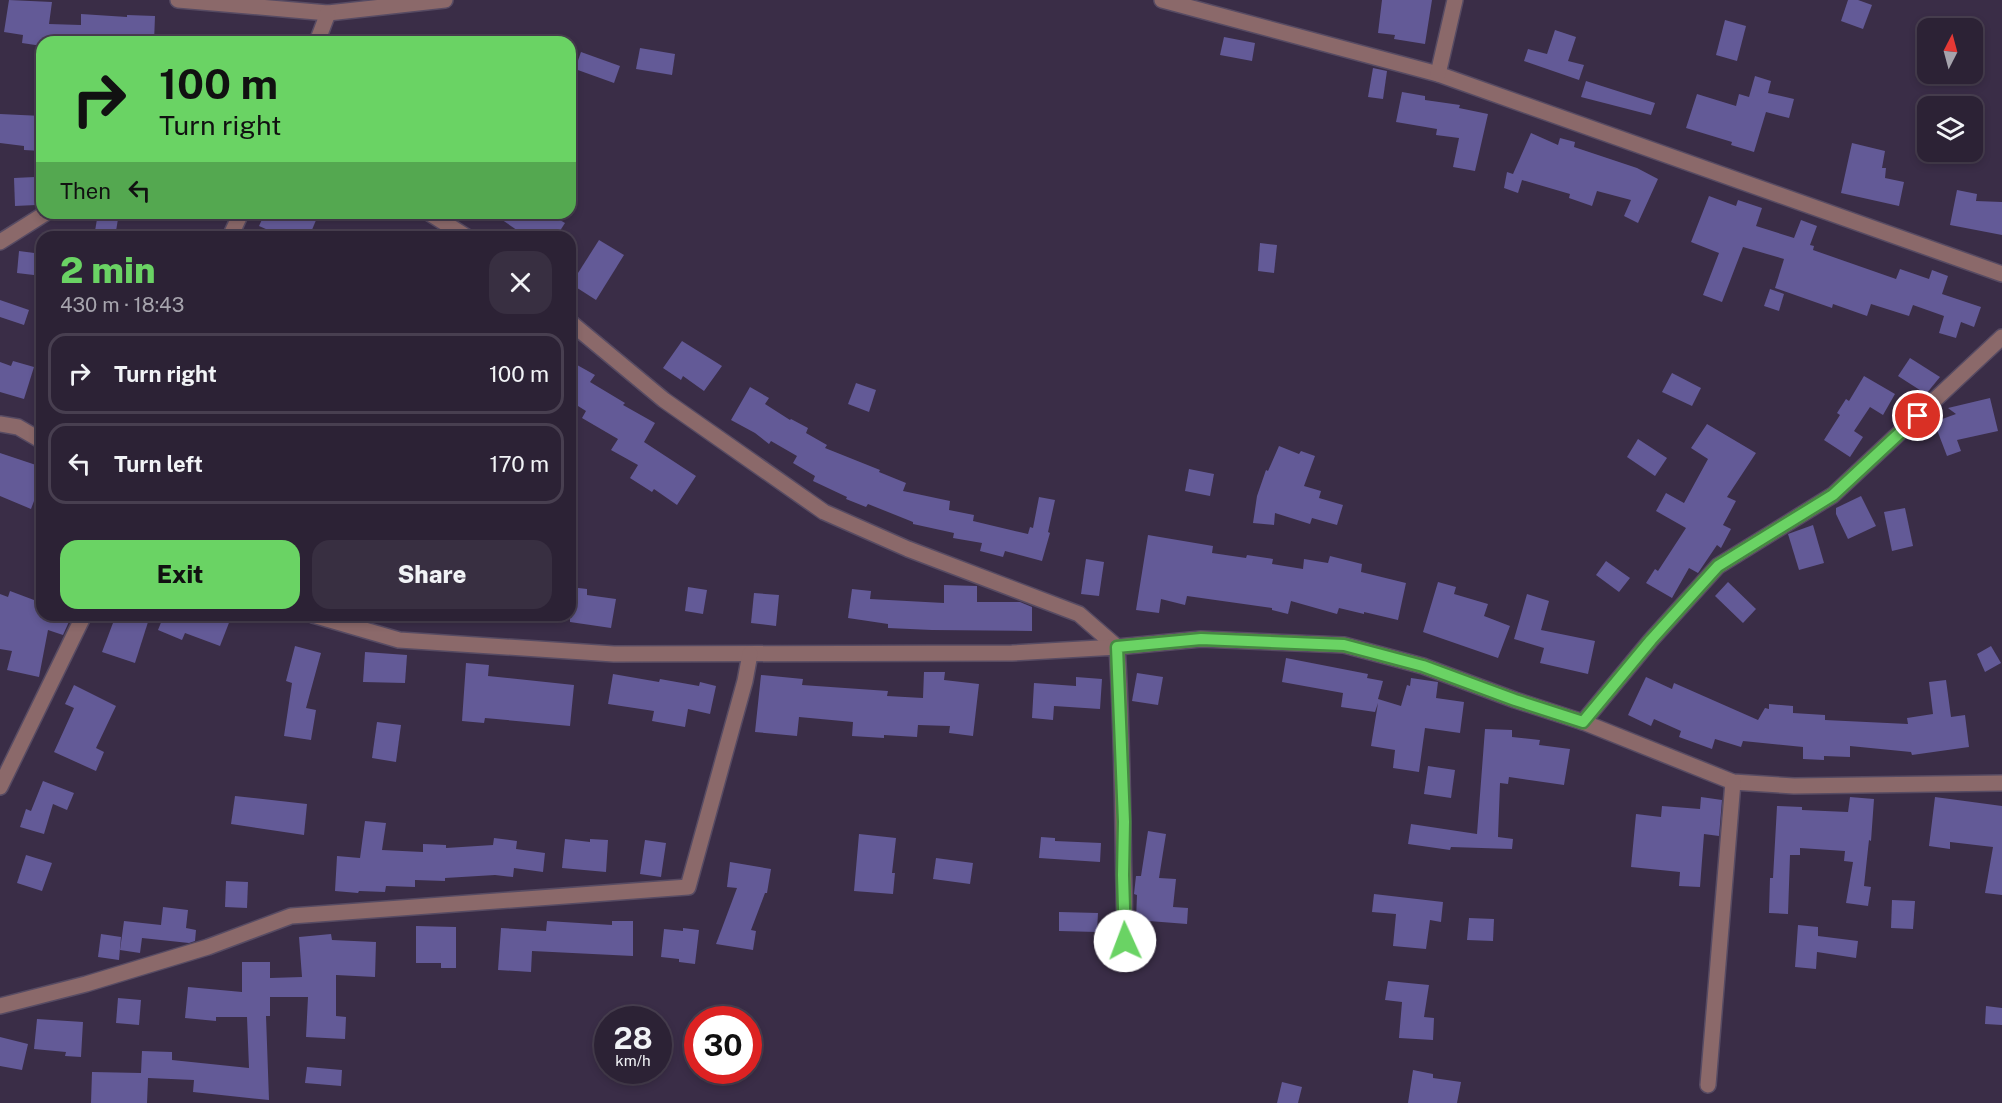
<!DOCTYPE html>
<html lang="en">
<head>
<meta charset="utf-8">
<style>
	body { margin:0; font-family:"Public Sans",sans-serif; background:#382f41; color:#f1f3f6; height:100vh; display:flex; flex-direction:column; font-size:22px; white-space:nowrap }
	* { box-sizing:border-box; margin:0 }
	p { font-size:20px; color:#a6a4ad }
	.icon { flex:none; width:33px; height:33px; fill:none; stroke:currentColor; stroke-width:2; stroke-linecap:round; stroke-linejoin:round }
	.map { position:relative; flex:1; overflow:hidden }
	.drawer { position:absolute; left:36px; top:231px; width:540px; height:390px; display:flex; flex-direction:column; background:#2c2235; border-radius:18px; box-shadow:0 3px 9px #0003,0 0 0 2px #483f50 }
	.drawer>* { flex:none }
	.guide { position:absolute; left:36px; top:36px; width:540px; height:183px; border-radius:18px; box-shadow:0 3px 9px #0003,0 0 0 2px #483f50; background:#6ad364; color:#111; overflow:hidden }
	.needle { width:39px; rotate:6deg }
	.controls { position:absolute; left:1917px; top:18px; display:grid; gap:12px }
	.controls a { display:grid; place-items:center; width:66px; height:66px; border-radius:12px; background:#2c2235; box-shadow:0 3px 9px #0003,0 0 0 2px #483f50; font-size:30px }
	.speed { position:absolute; left:594px; top:1006px; display:flex; gap:12px; font-size:30px; font-weight:700; text-align:center }
	.speed>* { display:grid; place-content:center; width:78px; height:78px; border-radius:50%; background:#2c2235; box-shadow:0 3px 9px #0003,0 0 0 2px #483f50; line-height:1 }
	.speed small { font-size:15px; font-weight:400 }
	.speed .limit { border:9px solid #d22; background:#fff; color:#111 }
	.pin { position:absolute; display:grid; place-items:center; width:51px; height:51px; color:#fff; margin:-26px; border:3px solid #fff; border-radius:50%; box-shadow:0 2px 6px #0007 }
	.me { position:absolute; width:66px; margin:-33px; rotate:358deg; stroke-linejoin:round; filter:drop-shadow(0 0 4px #0008) }
	.turn { display:flex; align-items:center; gap:21px; height:126px; padding:0 24px; font-size:27px }
	.turn .icon { width:78px; height:78px; stroke-width:2.5 }
	.turn b { display:block; font-size:42px; line-height:51px }
	.then { display:flex; align-items:center; height:57px; padding:0 24px; background:#0003; gap:12px; font-size:22px }
	.round { display:grid; place-items:center; flex:none; width:63px; height:63px; border-radius:18px; background:#382f41 }
	.headline { display:flex; align-items:center; justify-content:space-between; height:102px; padding:0 24px }
	h1 { font-size:36px; font-weight:800; line-height:45px; color:#6ad364 }
	.action { display:flex; gap:12px; margin-top:auto; padding:12px 24px }
	.action a { flex:1; height:69px; border-radius:18px; background:#6ad364; color:#111; font-size:24px; font-weight:800; line-height:69px; text-align:center }
	.action a+a { background:#382f41; color:#f1f3f6 }
	ul { padding:0; list-style:none }
	li { display:flex; align-items:center; gap:18px; height:81px; margin:0 12px 9px; padding:0 12px; border:3px solid #483f50; border-radius:18px }
	li div { flex:1 }
	li b { display:block; font-size:22px }
	li em { font-style:normal }
	.map>svg:first-child { display:block }
	.building { fill:#635a97 }
	.lines { fill:none; stroke-linecap:round; stroke-linejoin:round }
	.minor-casing { stroke:#574b63; stroke-width:18 }
	.minor { stroke:#8b696a; stroke-width:15 }
	.route-casing { stroke:#458941; stroke-width:15 }
	.route { stroke:#6ad364; stroke-width:10 }
</style>
</head>
<body>
<div class="map">
<svg width="2002" height="1103" viewBox="0 0 2002 1103">
	<rect width="100%" height="100%" fill="#3a2d47"/>
	<g class="building">
		<path d="M 9,0 L 52,2 L 49,24 L 81,25 L 81,14 L 127,17 L 127,15 L 155,16 L 154,42 L 42,42 L 42,46 L 22,43 L 23,35 L 4,32 Z"/>
		<path d="M 1382,0 L 1432,0 L 1425,44 L 1394,39 L 1395,35 L 1378,33 Z"/>
		<path d="M 1848,0 L 1858,0 L 1872,5 L 1863,29 L 1841,21 Z"/>
		<path d="M 1725,20 L 1746,26 L 1737,61 L 1716,55 Z"/>
		<path d="M 1555,30 L 1576,37 L 1568,61 L 1584,65 L 1579,80 L 1524,61 L 1528,49 L 1547,54 Z"/>
		<path d="M 1224,37 L 1255,43 L 1252,61 L 1220,55 Z"/>
		<path d="M 640,48 L 675,54 L 672,75 L 636,69 Z"/>
		<path d="M 581,52 L 620,66 L 614,83 L 575,69 Z"/>
		<path d="M 1373,68 L 1387,71 L 1383,99 L 1368,97 Z"/>
		<path d="M 1755,76 L 1771,81 L 1768,93 L 1794,99 L 1789,118 L 1766,112 L 1754,152 L 1731,145 L 1732,142 L 1686,128 L 1697,94 L 1736,106 L 1739,94 L 1749,97 Z"/>
		<path d="M 1586,81 L 1655,103 L 1651,115 L 1581,97 Z"/>
		<path d="M 1402,92 L 1425,96 L 1425,100 L 1460,105 L 1459,108 L 1488,114 L 1475,171 L 1453,167 L 1459,138 L 1436,135 L 1437,129 L 1396,122 Z"/>
		<path d="M 0,114 L 42,116 L 42,151 L 24,150 L 24,146 L 0,143 Z"/>
		<path d="M 1531,133 L 1558,145 L 1560,138 L 1575,142 L 1574,147 L 1637,168 L 1658,179 L 1638,223 L 1624,216 L 1631,200 L 1597,191 L 1592,206 L 1569,198 L 1570,194 L 1522,180 L 1518,193 L 1504,188 L 1507,172 L 1513,174 Z"/>
		<path d="M 1852,143 L 1885,151 L 1882,168 L 1886,168 L 1885,178 L 1904,182 L 1899,206 L 1841,193 Z"/>
		<path d="M 35,177 L 36,205 L 15,206 L 14,178 Z"/>
		<path d="M 1957,190 L 1977,194 L 1976,201 L 2002,202 L 2002,235 L 1950,225 Z"/>
		<path d="M 1709,196 L 1736,206 L 1738,200 L 1762,208 L 1756,226 L 1794,238 L 1801,220 L 1817,226 L 1810,245 L 1814,246 L 1813,250 L 1896,279 L 1900,269 L 1929,279 L 1932,270 L 1948,276 L 1942,294 L 1981,307 L 1974,327 L 1961,322 L 1956,338 L 1939,333 L 1944,316 L 1913,305 L 1909,316 L 1871,304 L 1867,316 L 1833,304 L 1832,308 L 1775,288 L 1784,259 L 1743,247 L 1722,302 L 1703,295 L 1719,253 L 1691,242 Z"/>
		<path d="M 98,213 L 119,213 L 115,237 L 94,237 Z"/>
		<path d="M 265,213 L 319,213 L 309,237 L 284,237 L 259,226 Z"/>
		<path d="M 492,213 L 548,213 L 565,223 L 556,237 L 527,237 Z"/>
		<path d="M 599,240 L 624,255 L 596,300 L 571,284 Z"/>
		<path d="M 1260,243 L 1277,245 L 1274,273 L 1258,271 Z"/>
		<path d="M 19,251 L 42,254 L 42,276 L 17,273 Z"/>
		<path d="M 1770,289 L 1784,294 L 1779,311 L 1764,306 Z"/>
		<path d="M 0,300 L 29,310 L 24,325 L 0,317 Z"/>
		<path d="M 682,341 L 722,366 L 704,391 L 683,376 L 681,380 L 663,368 Z"/>
		<path d="M 1910,358 L 1940,377 L 1926,394 L 1898,376 Z"/>
		<path d="M 13,361 L 34,367 L 24,399 L 0,392 L 0,362 L 11,366 Z"/>
		<path d="M 570,361 L 595,375 L 590,382 L 625,403 L 623,405 L 655,423 L 644,442 L 696,476 L 677,505 L 654,489 L 652,492 L 630,478 L 638,465 L 611,450 L 618,439 L 582,418 L 586,411 L 570,401 Z"/>
		<path d="M 1672,373 L 1701,388 L 1692,406 L 1662,392 Z"/>
		<path d="M 1864,376 L 1895,394 L 1883,415 L 1870,407 L 1854,431 L 1863,437 L 1850,457 L 1824,440 L 1840,415 L 1837,413 L 1846,399 L 1849,401 Z"/>
		<path d="M 856,383 L 876,390 L 869,412 L 848,404 Z"/>
		<path d="M 750,387 L 769,398 L 765,404 L 790,420 L 791,419 L 808,428 L 806,433 L 827,445 L 825,448 L 880,470 L 879,472 L 906,483 L 903,491 L 950,501 L 949,510 L 974,515 L 973,521 L 1028,534 L 1030,527 L 1033,528 L 1039,497 L 1055,500 L 1048,532 L 1050,533 L 1042,561 L 1005,551 L 1003,557 L 980,551 L 982,543 L 953,538 L 954,533 L 913,524 L 913,522 L 868,504 L 866,507 L 846,499 L 847,497 L 813,481 L 815,476 L 793,463 L 797,456 L 771,441 L 769,444 L 755,433 L 731,420 Z"/>
		<path d="M 1990,398 L 1998,431 L 1957,440 L 1961,451 L 1947,456 L 1934,422 L 1956,414 L 1948,408 Z"/>
		<path d="M 1707,424 L 1756,453 L 1727,497 L 1736,501 L 1723,525 L 1731,529 L 1721,548 L 1717,545 L 1698,573 L 1689,568 L 1672,598 L 1646,583 L 1655,569 L 1658,571 L 1686,528 L 1656,511 L 1666,493 L 1684,503 L 1708,459 L 1691,448 Z"/>
		<path d="M 1638,439 L 1667,458 L 1655,476 L 1627,457 Z"/>
		<path d="M 1279,446 L 1299,454 L 1301,451 L 1315,456 L 1304,486 L 1321,491 L 1319,498 L 1343,505 L 1337,525 L 1312,518 L 1310,524 L 1275,513 L 1274,525 L 1253,523 L 1257,496 L 1266,470 L 1268,471 Z"/>
		<path d="M 0,453 L 42,467 L 42,504 L 34,501 L 31,509 L 0,496 Z"/>
		<path d="M 1189,469 L 1214,474 L 1210,496 L 1185,491 Z"/>
		<path d="M 1861,496 L 1876,526 L 1848,539 L 1836,514 L 1836,508 Z"/>
		<path d="M 1905,508 L 1913,546 L 1892,551 L 1884,512 Z"/>
		<path d="M 1813,525 L 1824,563 L 1799,570 L 1788,534 Z"/>
		<path d="M 1148,535 L 1213,546 L 1212,553 L 1246,558 L 1247,555 L 1273,559 L 1272,564 L 1303,569 L 1304,559 L 1328,563 L 1330,556 L 1362,564 L 1361,572 L 1406,583 L 1398,620 L 1364,612 L 1364,614 L 1339,608 L 1337,614 L 1291,601 L 1288,614 L 1272,610 L 1272,608 L 1187,596 L 1185,605 L 1161,599 L 1159,613 L 1136,610 Z"/>
		<path d="M 1086,559 L 1104,562 L 1099,596 L 1081,594 Z"/>
		<path d="M 1606,561 L 1630,578 L 1619,592 L 1596,575 Z"/>
		<path d="M 1438,582 L 1456,587 L 1454,594 L 1488,604 L 1484,616 L 1510,626 L 1498,658 L 1423,632 Z"/>
		<path d="M 1728,582 L 1756,609 L 1743,623 L 1715,596 Z"/>
		<path d="M 944,585 L 977,586 L 977,602 L 1020,602 L 1032,607 L 1032,631 L 932,630 L 888,628 L 888,624 L 848,618 L 852,589 L 871,591 L 870,599 L 944,603 Z"/>
		<path d="M 570,587 L 587,589 L 587,595 L 616,599 L 611,628 L 570,622 Z"/>
		<path d="M 688,587 L 707,590 L 703,614 L 685,611 Z"/>
		<path d="M 10,591 L 42,603 L 42,615 L 72,615 L 63,635 L 48,630 L 39,677 L 7,670 L 12,651 L 0,649 L 0,594 L 8,597 Z"/>
		<path d="M 754,593 L 779,595 L 776,626 L 751,623 Z"/>
		<path d="M 1527,594 L 1549,601 L 1541,630 L 1595,641 L 1588,674 L 1540,663 L 1544,648 L 1514,639 Z"/>
		<path d="M 116,615 L 127,615 L 148,622 L 135,663 L 102,652 Z"/>
		<path d="M 164,615 L 232,615 L 220,646 L 185,633 L 182,640 L 158,630 Z"/>
		<path d="M 295,646 L 321,653 L 306,708 L 316,710 L 311,740 L 284,736 L 292,683 L 286,681 Z"/>
		<path d="M 1991,646 L 2001,663 L 1985,672 L 1977,654 Z"/>
		<path d="M 365,652 L 407,655 L 405,683 L 363,682 Z"/>
		<path d="M 1286,658 L 1368,674 L 1367,678 L 1383,681 L 1378,699 L 1401,706 L 1407,685 L 1410,686 L 1411,678 L 1438,682 L 1436,698 L 1464,702 L 1460,733 L 1425,728 L 1419,772 L 1393,768 L 1395,750 L 1371,746 L 1378,703 L 1375,712 L 1341,707 L 1343,693 L 1282,682 Z"/>
		<path d="M 466,663 L 489,665 L 488,676 L 574,685 L 570,726 L 485,718 L 484,723 L 462,721 Z"/>
		<path d="M 924,672 L 945,672 L 944,680 L 979,684 L 973,736 L 949,733 L 950,726 L 918,725 L 917,737 L 884,735 L 884,738 L 852,736 L 853,722 L 799,717 L 797,736 L 755,732 L 761,675 L 803,679 L 802,685 L 888,691 L 887,696 L 923,698 Z"/>
		<path d="M 1137,673 L 1163,677 L 1158,705 L 1132,701 Z"/>
		<path d="M 613,674 L 659,682 L 660,679 L 699,686 L 700,682 L 716,686 L 710,714 L 688,709 L 685,727 L 652,721 L 654,711 L 608,704 Z"/>
		<path d="M 1076,677 L 1102,679 L 1100,709 L 1054,706 L 1053,720 L 1032,718 L 1034,683 L 1076,686 Z"/>
		<path d="M 1646,677 L 1672,689 L 1674,683 L 1758,720 L 1765,708 L 1769,709 L 1769,704 L 1793,706 L 1793,713 L 1825,715 L 1825,720 L 1908,724 L 1907,718 L 1933,714 L 1929,682 L 1946,680 L 1951,717 L 1965,715 L 1969,747 L 1912,755 L 1911,752 L 1850,746 L 1850,757 L 1824,756 L 1824,760 L 1803,759 L 1803,747 L 1743,741 L 1741,747 L 1715,739 L 1712,749 L 1679,737 L 1681,731 L 1654,719 L 1651,726 L 1628,715 Z"/>
		<path d="M 74,685 L 116,706 L 96,748 L 104,752 L 96,771 L 54,752 L 74,708 L 65,704 Z"/>
		<path d="M 377,722 L 401,725 L 396,762 L 372,758 Z"/>
		<path d="M 1485,729 L 1512,730 L 1512,737 L 1540,740 L 1539,745 L 1570,749 L 1564,785 L 1509,777 L 1508,784 L 1500,783 L 1498,837 L 1513,839 L 1512,849 L 1451,847 L 1450,850 L 1408,844 L 1411,824 L 1477,834 Z"/>
		<path d="M 1428,766 L 1455,770 L 1451,798 L 1424,794 Z"/>
		<path d="M 43,781 L 74,793 L 67,810 L 53,804 L 44,834 L 20,827 L 26,809 L 31,811 Z"/>
		<path d="M 235,796 L 307,804 L 304,835 L 231,824 Z"/>
		<path d="M 1701,797 L 1722,800 L 1719,836 L 1704,834 L 1700,887 L 1679,886 L 1680,872 L 1631,867 L 1636,814 L 1661,817 L 1662,806 L 1700,809 Z"/>
		<path d="M 1850,797 L 1874,799 L 1871,841 L 1869,840 L 1864,886 L 1871,887 L 1868,906 L 1846,903 L 1853,862 L 1844,861 L 1845,851 L 1800,848 L 1800,855 L 1790,855 L 1788,914 L 1769,913 L 1770,878 L 1773,878 L 1777,806 L 1802,807 L 1802,810 L 1848,812 Z"/>
		<path d="M 1935,797 L 2002,806 L 2002,895 L 1985,893 L 1993,847 L 1950,842 L 1950,849 L 1929,846 Z"/>
		<path d="M 365,821 L 386,823 L 382,850 L 423,852 L 423,844 L 446,845 L 446,848 L 493,845 L 494,838 L 517,841 L 516,849 L 545,853 L 543,872 L 514,868 L 513,877 L 495,875 L 445,878 L 445,881 L 415,880 L 415,887 L 386,886 L 385,892 L 359,891 L 358,893 L 335,891 L 337,856 L 360,858 Z"/>
		<path d="M 1148,831 L 1166,834 L 1159,878 L 1176,879 L 1173,907 L 1188,908 L 1187,924 L 1136,920 L 1137,895 L 1134,894 L 1136,876 L 1141,876 Z"/>
		<path d="M 859,834 L 896,838 L 892,873 L 895,873 L 893,894 L 854,891 Z"/>
		<path d="M 1041,837 L 1055,838 L 1055,841 L 1101,843 L 1100,862 L 1039,858 Z"/>
		<path d="M 565,839 L 590,842 L 590,839 L 608,840 L 606,872 L 562,868 Z"/>
		<path d="M 645,840 L 666,843 L 661,877 L 640,874 Z"/>
		<path d="M 26,855 L 52,863 L 42,891 L 17,883 Z"/>
		<path d="M 936,858 L 973,863 L 970,884 L 933,879 Z"/>
		<path d="M 730,862 L 771,869 L 767,893 L 765,893 L 751,930 L 756,931 L 753,950 L 716,944 L 737,888 L 727,887 Z"/>
		<path d="M 226,881 L 248,882 L 247,908 L 225,907 Z"/>
		<path d="M 1374,894 L 1443,902 L 1441,922 L 1430,920 L 1426,949 L 1393,946 L 1396,914 L 1372,912 Z"/>
		<path d="M 1892,900 L 1915,901 L 1913,929 L 1891,928 Z"/>
		<path d="M 163,907 L 188,910 L 186,928 L 196,930 L 195,941 L 189,943 L 142,938 L 140,953 L 120,950 L 124,921 L 161,925 Z"/>
		<path d="M 1059,912 L 1098,913 L 1097,932 L 1059,931 Z"/>
		<path d="M 1469,918 L 1494,919 L 1493,941 L 1467,940 Z"/>
		<path d="M 547,921 L 612,925 L 612,921 L 633,921 L 633,956 L 532,951 L 531,972 L 498,970 L 501,928 L 546,931 Z"/>
		<path d="M 1798,925 L 1818,927 L 1818,936 L 1858,941 L 1856,958 L 1817,952 L 1816,969 L 1795,967 Z"/>
		<path d="M 416,926 L 456,927 L 456,968 L 441,968 L 441,963 L 416,963 Z"/>
		<path d="M 683,928 L 699,930 L 695,964 L 679,962 L 679,959 L 661,957 L 664,929 L 683,931 Z"/>
		<path d="M 101,934 L 121,937 L 119,960 L 98,957 Z"/>
		<path d="M 331,934 L 332,940 L 376,942 L 375,977 L 336,975 L 336,1016 L 346,1017 L 345,1039 L 306,1037 L 308,997 L 270,997 L 270,1016 L 266,1016 L 269,1100 L 193,1092 L 194,1080 L 148,1078 L 147,1103 L 91,1103 L 92,1072 L 141,1073 L 142,1051 L 172,1052 L 172,1060 L 249,1068 L 247,1017 L 216,1017 L 216,1021 L 185,1018 L 188,987 L 242,992 L 242,962 L 270,962 L 270,978 L 302,977 L 299,937 Z"/>
		<path d="M 1388,981 L 1429,985 L 1424,1017 L 1434,1018 L 1433,1040 L 1399,1038 L 1402,1002 L 1385,1000 Z"/>
		<path d="M 118,998 L 141,1000 L 139,1025 L 116,1023 Z"/>
		<path d="M 1986,1006 L 2002,1008 L 2002,1025 L 1985,1024 Z"/>
		<path d="M 37,1019 L 83,1022 L 81,1057 L 65,1056 L 66,1052 L 34,1049 Z"/>
		<path d="M 0,1037 L 28,1044 L 22,1070 L 0,1066 Z"/>
		<path d="M 307,1067 L 342,1070 L 341,1086 L 305,1083 Z"/>
		<path d="M 1413,1070 L 1433,1074 L 1433,1078 L 1461,1082 L 1457,1103 L 1408,1103 Z"/>
		<path d="M 1282,1082 L 1302,1087 L 1298,1103 L 1277,1103 Z"/>
	</g>
	<g class="lines">
		<g class="minor-casing">
			<g id="minor">
				<path d="M 178,0 L 328,13 L 445,0"/>
				<path d="M 1162,0 L 1438,74 L 2002,274"/>
				<path d="M 317,42 L 328,13"/>
				<path d="M 1438,74 L 1455,0"/>
				<path d="M 429,213 L 467,237"/>
				<path d="M 230,237 L 241,213"/>
				<path d="M 0,242 L 46,213"/>
				<path d="M 570,322 L 664,400 L 824,512 L 908,549 L 1079,614 L 1117,647 L 1201,639 L 1344,645 L 1423,666 L 1515,700 L 1583,722 L 1733,782 L 1794,786 L 2002,783"/>
				<path d="M 0,424 L 18,427 L 42,441"/>
				<path d="M 313,615 L 399,640 L 614,654 L 1012,653 L 1117,647 C 1124,752 1122,858 1126,963"/>
				<path d="M 1583,722 L 1651,640 L 1718,566 L 1833,495 L 2002,337"/>
				<path d="M 0,787 L 84,615"/>
				<path d="M 0,1006 L 86,984 L 208,947 L 291,916 L 688,887 L 745,681 L 750,654"/>
				<path d="M 1708,1085 L 1733,782"/>
			</g>
		</g>
		<use href="#minor" class="minor"/>
	</g>
	<g class="lines">
		<g class="route-casing">
			<path id="route" d="M 1125,941 L 1123,875 L 1124,822 L 1117,647 L 1201,639 L 1344,645 L 1423,666 L 1515,700 L 1583,722 L 1651,640 L 1718,566 L 1833,495 L 1918,416"/>
		</g>
		<use href="#route" class="route"/>
	</g>
</svg>
<div class="controls">
<a><svg class="needle" viewBox="-14 -14 28 28"><path d="M0-13l5 13h-10z" fill="#e53935"/><path d="M0 13l5-13h-10z" fill="#a6a4ad"/></svg></a>
<a><svg class="icon" aria-label="layers" viewBox="0 0 24 24"><path d="M12 4l9 5-9 5-9-5zM3 14l9 5 9-5"/></svg></a>
</div>
<div class="speed"><div>28<small>km/h</small></div><div class="limit">30</div></div>
<div class="pin" style="left:1918px;top:416px;background:#d93025"><svg class="icon" aria-label="arrive" viewBox="0 0 24 24"><path d="M6 21V4h12l-3 4 3 4H6"/></svg></div>
<svg class="me" style="left:1125px;top:941px" viewBox="-20 -20 40 40"><circle r="19" fill="#fff"/><path d="M0-13L10 11 0 6-10 11z" fill="#6ad364"/></svg>
<div class="guide">
<div class="turn"><svg class="icon" aria-label="right" viewBox="0 0 24 24"><path d="M7 20v-9h11M14 6l5 5-5 5"/></svg><div><b>100 m</b>Turn right</div></div>
<div class="then">Then<svg class="icon" aria-label="left" viewBox="0 0 24 24"><path d="M17 20v-9H6M10 6l-5 5 5 5"/></svg></div>
</div>
<section class="drawer">
<div class="headline"><div><h1>2 min</h1><p>430 m · 18:43</p></div><a class="round"><svg class="icon" aria-label="close" viewBox="0 0 24 24"><path d="M6 6l12 12M18 6L6 18"/></svg></a></div>
<ul>
<li><svg class="icon" aria-label="right" viewBox="0 0 24 24"><path d="M7 20v-9h11M14 6l5 5-5 5"/></svg><div><b>Turn right</b></div><em>100 m</em></li>
<li><svg class="icon" aria-label="left" viewBox="0 0 24 24"><path d="M17 20v-9H6M10 6l-5 5 5 5"/></svg><div><b>Turn left</b></div><em>170 m</em></li>
</ul>
<div class="action"><a>Exit</a><a>Share</a></div>
</section>
</div>
</body>
</html>
